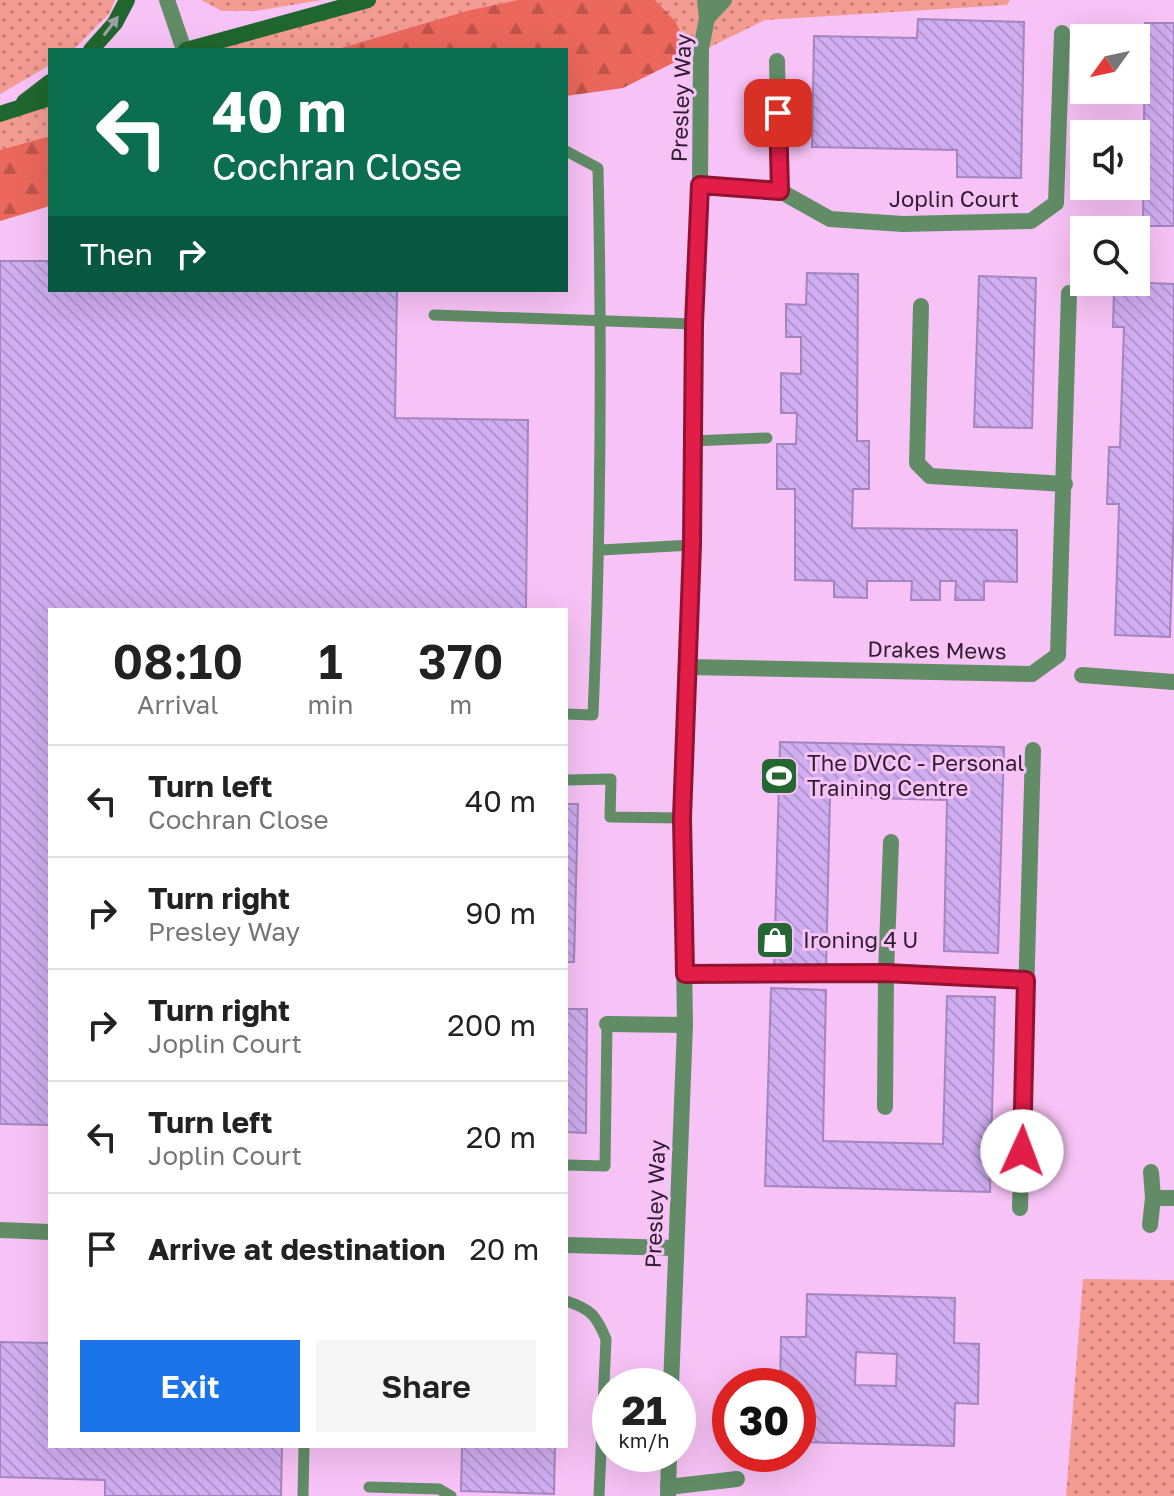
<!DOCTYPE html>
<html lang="en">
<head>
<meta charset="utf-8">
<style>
	body { margin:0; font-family:"Golos Text",sans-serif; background:#f6f6f6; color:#222; height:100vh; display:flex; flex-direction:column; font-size:30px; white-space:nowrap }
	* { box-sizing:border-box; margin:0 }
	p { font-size:26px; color:#767676 }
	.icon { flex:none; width:44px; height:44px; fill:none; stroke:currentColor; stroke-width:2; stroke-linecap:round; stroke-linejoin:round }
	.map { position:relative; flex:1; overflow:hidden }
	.side { position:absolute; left:48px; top:608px; width:520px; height:840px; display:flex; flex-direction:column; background:#fff; border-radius:0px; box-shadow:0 8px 32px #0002 }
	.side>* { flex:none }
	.top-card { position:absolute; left:48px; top:48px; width:520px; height:244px; border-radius:0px; box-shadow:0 8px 32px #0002; background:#0b6e4f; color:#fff; overflow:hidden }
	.needle { width:52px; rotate:237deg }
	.tools { position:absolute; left:1070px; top:24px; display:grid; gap:16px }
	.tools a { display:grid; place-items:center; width:80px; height:80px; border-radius:0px; background:#fff; box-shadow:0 8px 32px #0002; font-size:40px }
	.speed { position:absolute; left:592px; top:1368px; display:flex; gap:16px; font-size:40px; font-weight:700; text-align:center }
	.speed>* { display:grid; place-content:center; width:104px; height:104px; border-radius:50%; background:#fff; box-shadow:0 8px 32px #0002; line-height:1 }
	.speed small { font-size:20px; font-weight:400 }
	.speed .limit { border:12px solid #d22; background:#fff; color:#111 }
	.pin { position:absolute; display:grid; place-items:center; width:68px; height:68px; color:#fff; margin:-34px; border-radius:16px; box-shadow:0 4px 12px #0006 }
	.me { position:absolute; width:88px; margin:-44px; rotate:2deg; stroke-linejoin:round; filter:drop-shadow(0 0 6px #0008) }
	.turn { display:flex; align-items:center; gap:28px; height:168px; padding:0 32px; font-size:36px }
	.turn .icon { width:104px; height:104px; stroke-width:2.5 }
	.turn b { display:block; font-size:56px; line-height:68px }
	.then { display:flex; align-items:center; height:76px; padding:0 32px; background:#0003; gap:16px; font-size:30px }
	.eta { display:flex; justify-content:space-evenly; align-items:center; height:136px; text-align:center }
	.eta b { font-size:48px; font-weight:600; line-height:56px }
	.primary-button { display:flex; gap:16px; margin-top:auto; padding:16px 32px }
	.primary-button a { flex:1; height:92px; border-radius:0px; background:#1a73e8; color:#fff; font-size:32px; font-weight:600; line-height:92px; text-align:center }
	.primary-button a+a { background:#f6f6f6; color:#222 }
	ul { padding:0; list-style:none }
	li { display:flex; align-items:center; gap:24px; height:112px; padding:0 32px; border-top:2px solid #e0e0e0 }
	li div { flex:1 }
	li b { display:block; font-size:30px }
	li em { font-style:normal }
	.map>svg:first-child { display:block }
	.grass { fill:url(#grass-dots) }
	.forest { fill:url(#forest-firs) }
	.building { fill:url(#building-back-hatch); stroke:#a385bf; stroke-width:2; fill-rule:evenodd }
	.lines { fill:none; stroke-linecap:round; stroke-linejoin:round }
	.lane { stroke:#618c66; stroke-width:11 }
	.street { stroke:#618c66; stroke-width:16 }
	.secondary { stroke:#1f672e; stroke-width:16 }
	.oneway { fill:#a19ea5 }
	.route-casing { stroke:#92132f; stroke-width:20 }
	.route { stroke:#e11d48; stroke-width:14 }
	.labels { text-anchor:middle; stroke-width:6; stroke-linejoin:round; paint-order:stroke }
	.street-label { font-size:22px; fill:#301c2f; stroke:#f7c2f5 }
	.poi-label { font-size:22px; fill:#301c2f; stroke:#f7c2f5; text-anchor:start }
</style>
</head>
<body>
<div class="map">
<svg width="1174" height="1496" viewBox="0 0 1174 1496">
	<defs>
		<pattern id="grass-dots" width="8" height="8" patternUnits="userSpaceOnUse" patternTransform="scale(2)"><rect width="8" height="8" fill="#f49c91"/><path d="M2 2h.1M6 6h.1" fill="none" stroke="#c67e77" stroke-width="1.8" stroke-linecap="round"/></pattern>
		<pattern id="forest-firs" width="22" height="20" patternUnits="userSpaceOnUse" patternTransform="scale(2)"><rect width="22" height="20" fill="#eb675b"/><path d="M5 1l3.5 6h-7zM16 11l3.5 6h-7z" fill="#bf544c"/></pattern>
		<pattern id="building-back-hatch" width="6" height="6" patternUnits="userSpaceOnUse" patternTransform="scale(2)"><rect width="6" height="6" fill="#cfadf0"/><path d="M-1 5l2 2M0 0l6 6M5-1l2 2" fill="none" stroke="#b294ce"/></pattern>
	</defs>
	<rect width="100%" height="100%" fill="#f7c2f5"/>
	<g class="grass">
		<path d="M 0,0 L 115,0 L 109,14 L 76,47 L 72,50 L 50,50 L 50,65 L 0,94 Z"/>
		<path d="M 201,0 L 322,0 L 255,11 L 222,11 Z"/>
		<path d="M 368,0 L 518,0 L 470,10 L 334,50 L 186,50 Z"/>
		<path d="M 655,0 L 1010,0 L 1007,5 L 765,20 L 710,47 L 688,48 L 675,21 Z"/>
		<path d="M 50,98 L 50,136 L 0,150 L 0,114 Z"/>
		<path d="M 1083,1279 L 1174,1280 L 1174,1496 L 1066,1496 Z"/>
	</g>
	<g class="forest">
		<path d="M 518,0 L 655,0 L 675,21 L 688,47 L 701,49 L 623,88 L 566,96 L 566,50 L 334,50 L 470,10 Z"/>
		<path d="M 50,136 L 50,206 L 0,221 L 0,150 Z"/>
	</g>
	<g class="building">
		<path d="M 918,19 L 1024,22 L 1021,178 L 957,177 L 957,150 L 812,147 L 814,36 L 917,38 Z"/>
		<path d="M 1145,23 L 1174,23 L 1174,226 L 1143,226 Z"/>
		<path d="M 0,261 L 50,261 L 50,290 L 397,290 L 395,418 L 528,420 L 526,610 L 50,610 L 50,1125 L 0,1124 Z"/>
		<path d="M 807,273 L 858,274 L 857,441 L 869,441 L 869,489 L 853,489 L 852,528 L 1017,530 L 1017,582 L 984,581 L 984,600 L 955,600 L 956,581 L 940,581 L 940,600 L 911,600 L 912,581 L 867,581 L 867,598 L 834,597 L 834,581 L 795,580 L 795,489 L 777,489 L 777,444 L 796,444 L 797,413 L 781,413 L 781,373 L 801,374 L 801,337 L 786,337 L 786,304 L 806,305 Z"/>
		<path d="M 979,276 L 1036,278 L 1032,428 L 974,427 Z"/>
		<path d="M 1127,282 L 1174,284 L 1174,508 L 1170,637 L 1115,635 L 1119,504 L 1107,504 L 1109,447 L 1120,447 L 1124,327 L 1113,327 L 1114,290 L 1126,290 Z"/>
		<path d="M 780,742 L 1004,747 L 998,953 L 944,951 L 947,800 L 830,797 L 826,972 L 774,971 Z"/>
		<path d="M 566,804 L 578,804 L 574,962 L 566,962 Z"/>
		<path d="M 771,988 L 826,990 L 823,1141 L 943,1144 L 947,996 L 995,997 L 990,1192 L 765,1186 Z"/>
		<path d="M 566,1009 L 587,1009 L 586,1133 L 566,1132 Z"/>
		<path d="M 807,1294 L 955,1298 L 954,1343 L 979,1344 L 978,1404 L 955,1403 L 954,1446 L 800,1442 L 801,1395 L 798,1395 L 798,1386 L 780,1386 L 781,1337 L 806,1337 ZM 856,1352 L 897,1354 L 896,1386 L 855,1385 Z"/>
		<path d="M 0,1342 L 50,1343 L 50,1446 L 282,1446 L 281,1496 L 105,1496 L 105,1480 L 0,1477 Z"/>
		<path d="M 462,1446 L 555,1446 L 554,1494 L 461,1491 Z"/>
	</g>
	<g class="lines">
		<g class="lane">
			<path d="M 566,151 L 598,168 C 602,351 601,532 593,715 L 566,714"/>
			<path d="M 434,315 L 694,324"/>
			<path d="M 692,441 L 767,438"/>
			<path d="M 601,550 L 692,545"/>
			<path d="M 566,780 L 611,779 L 610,817 L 682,818"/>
			<path d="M 566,1165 L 605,1166 L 607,1024"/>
			<path d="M 566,1301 C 591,1309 596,1315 606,1339 L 599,1496"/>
			<path d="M 369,1487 L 439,1489 L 451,1496"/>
			<path d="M 303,1496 L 304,1446"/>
		</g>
		<g class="street">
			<path d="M 167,0 L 184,50"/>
			<path d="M 707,18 L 724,0"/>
			<path d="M 700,185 L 780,191 L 777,61"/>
			<path d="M 780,191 L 830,219 L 903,224 L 1031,221 L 1056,203 L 1062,33"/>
			<path d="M 921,306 L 917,463 L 930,476 L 1065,484"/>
			<path d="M 687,667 L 1032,674 L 1058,655 L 1069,293"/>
			<path d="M 1082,675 L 1174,682"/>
			<path d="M 685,974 L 886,973 L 1026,980"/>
			<path d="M 607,1024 L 685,1025"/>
			<path d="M 885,1107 L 886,973 L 891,842"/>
			<path d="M 1151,1172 L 1153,1198 L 1174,1198"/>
			<path d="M 1020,1208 L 1033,750"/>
			<path d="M 1150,1225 L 1153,1198"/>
			<path d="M 0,1230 L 50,1232"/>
			<path d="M 566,1245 L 675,1248"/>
			<path d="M 671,1386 L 685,1025 L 682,818 L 692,545 L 694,324 L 700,185 L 701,49 L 707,18 L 705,0"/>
			<path d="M 668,1487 L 737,1479"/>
			<path d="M 668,1496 L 669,1454"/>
		</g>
		<g class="secondary">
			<path d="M 91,50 L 115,23 L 127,0"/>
			<path d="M 186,50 L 368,0"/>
			<path d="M 24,102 L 50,82"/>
			<path d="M 0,114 L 50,98"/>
		</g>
	</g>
	<defs><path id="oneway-solid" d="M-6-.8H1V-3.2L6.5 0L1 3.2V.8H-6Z" transform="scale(2)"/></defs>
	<use class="oneway" href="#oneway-solid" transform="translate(111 26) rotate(-53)"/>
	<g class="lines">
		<g class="route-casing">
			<path id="route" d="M 778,113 L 780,191 L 700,185 L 694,324 L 692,545 L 682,818 L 685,974 L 886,973 L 1026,980 L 1022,1151"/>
		</g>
		<use href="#route" class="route"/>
	</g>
	<defs>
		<g id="stadium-square" transform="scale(2)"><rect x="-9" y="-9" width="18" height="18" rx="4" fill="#246732" stroke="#f7c2f5"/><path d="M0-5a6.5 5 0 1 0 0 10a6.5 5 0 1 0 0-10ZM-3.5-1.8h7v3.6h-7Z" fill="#fff"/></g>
		<g id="shop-square" transform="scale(2)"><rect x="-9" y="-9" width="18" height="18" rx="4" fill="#246732" stroke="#f7c2f5"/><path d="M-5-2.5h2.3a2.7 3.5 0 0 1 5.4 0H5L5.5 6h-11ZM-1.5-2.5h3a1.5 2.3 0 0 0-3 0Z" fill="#fff"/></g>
	</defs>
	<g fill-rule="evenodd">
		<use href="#stadium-square" x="779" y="776"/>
		<use href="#shop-square" x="775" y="940"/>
	</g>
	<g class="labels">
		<g class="street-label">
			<text transform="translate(681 98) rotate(-88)" y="8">Presley Way</text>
			<text x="954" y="207">Joplin Court</text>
			<text transform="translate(937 650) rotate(1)" y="8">Drakes Mews</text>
			<text transform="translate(655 1204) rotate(-88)" y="8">Presley Way</text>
		</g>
		<g class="poi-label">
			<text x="807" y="771">The DVCC - Personal<tspan x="807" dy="25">Training Centre</tspan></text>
			<text x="803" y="948">Ironing 4 U</text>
		</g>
	</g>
</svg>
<div class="tools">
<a><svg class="needle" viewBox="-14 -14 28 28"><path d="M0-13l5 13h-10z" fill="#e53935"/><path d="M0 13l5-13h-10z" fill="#767676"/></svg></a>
<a><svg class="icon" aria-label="sound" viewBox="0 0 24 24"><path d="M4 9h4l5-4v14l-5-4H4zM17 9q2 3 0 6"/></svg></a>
<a><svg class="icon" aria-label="search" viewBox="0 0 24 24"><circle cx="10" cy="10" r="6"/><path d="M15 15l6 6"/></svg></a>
</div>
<div class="speed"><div>21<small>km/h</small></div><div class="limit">30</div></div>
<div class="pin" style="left:778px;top:113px;background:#d93025"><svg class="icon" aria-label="arrive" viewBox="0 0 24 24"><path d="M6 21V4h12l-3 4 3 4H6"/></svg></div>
<svg class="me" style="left:1022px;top:1151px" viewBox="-20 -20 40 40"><circle r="19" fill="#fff"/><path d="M0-13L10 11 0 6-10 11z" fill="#e11d48"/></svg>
<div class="top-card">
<div class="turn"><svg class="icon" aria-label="left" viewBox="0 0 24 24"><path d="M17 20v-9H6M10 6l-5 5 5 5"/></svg><div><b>40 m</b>Cochran Close</div></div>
<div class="then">Then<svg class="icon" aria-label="right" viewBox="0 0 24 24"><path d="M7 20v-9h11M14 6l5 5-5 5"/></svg></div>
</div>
<section class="side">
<div class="eta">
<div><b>08:10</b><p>Arrival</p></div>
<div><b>1</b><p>min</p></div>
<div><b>370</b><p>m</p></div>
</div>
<ul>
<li><svg class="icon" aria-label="left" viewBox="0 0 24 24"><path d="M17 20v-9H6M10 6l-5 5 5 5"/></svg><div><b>Turn left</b><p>Cochran Close</p></div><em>40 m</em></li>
<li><svg class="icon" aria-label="right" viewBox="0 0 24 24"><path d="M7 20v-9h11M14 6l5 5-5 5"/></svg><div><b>Turn right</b><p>Presley Way</p></div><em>90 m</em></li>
<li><svg class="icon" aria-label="right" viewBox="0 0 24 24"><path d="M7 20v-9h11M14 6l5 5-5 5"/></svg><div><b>Turn right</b><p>Joplin Court</p></div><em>200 m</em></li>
<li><svg class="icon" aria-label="left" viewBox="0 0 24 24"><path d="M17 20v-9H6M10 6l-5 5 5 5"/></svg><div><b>Turn left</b><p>Joplin Court</p></div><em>20 m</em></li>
<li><svg class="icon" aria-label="arrive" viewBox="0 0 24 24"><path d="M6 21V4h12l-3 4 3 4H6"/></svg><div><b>Arrive at destination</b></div><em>20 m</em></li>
</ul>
<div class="primary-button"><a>Exit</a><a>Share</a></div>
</section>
</div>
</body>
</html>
